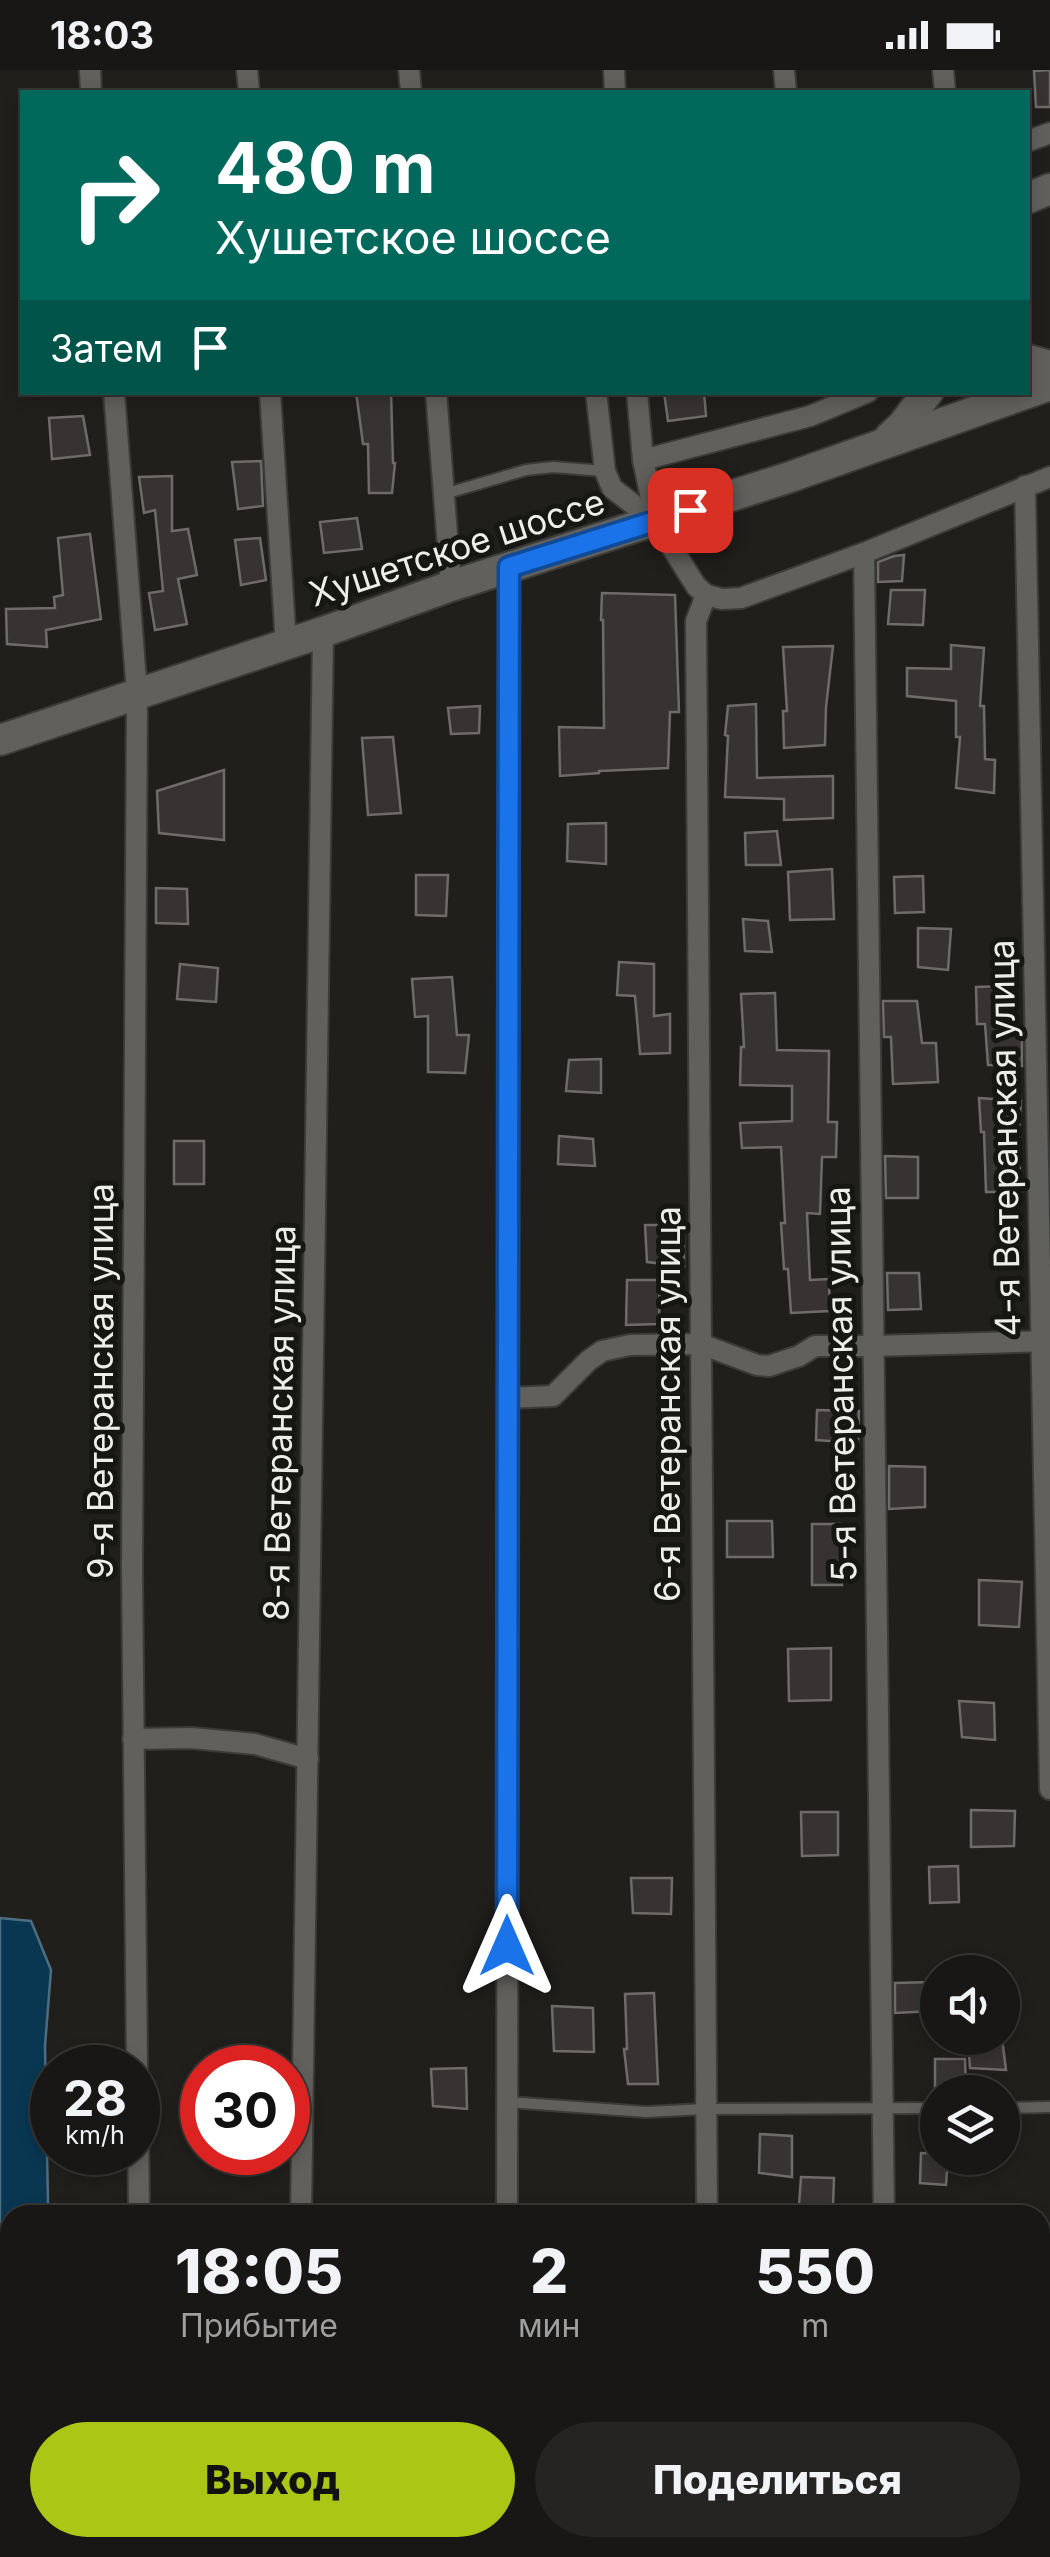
<!DOCTYPE html>
<html lang="ru">
<head>
<meta charset="utf-8">
<style>
	body { margin:0; font-family:Inter,sans-serif; background:#252422; color:#f1f3f6; height:100vh; display:flex; flex-direction:column; font-size:38px; white-space:nowrap }
	* { box-sizing:border-box; margin:0 }
	p { font-size:32px; color:#9f9fa0 }
	.icon { flex:none; width:55px; height:55px; fill:none; stroke:currentColor; stroke-width:2; stroke-linecap:round; stroke-linejoin:round }
	.map { position:relative; flex:1; overflow:hidden }
	.panel { position:absolute; left:0px; top:2135px; width:1050px; height:352px; display:flex; flex-direction:column; background:#181715; border-radius:30px 30px 0 0; box-shadow:0 5px 15px #0003,0 0 0 2px #363634 }
	.panel>* { flex:none }
	.top-card { position:absolute; left:20px; top:20px; width:1010px; height:305px; border-radius:0px; box-shadow:0 5px 15px #0003,0 0 0 2px #363634; background:#00695c; color:#fff; overflow:hidden }
	.controls { position:absolute; left:920px; top:1885px; display:grid; gap:20px }
	.controls a { display:grid; place-items:center; width:100px; height:100px; border-radius:50%; background:#181715; box-shadow:0 5px 15px #0003,0 0 0 2px #363634; font-size:50px }
	.speed { position:absolute; left:30px; top:1975px; display:flex; gap:20px; font-size:50px; font-weight:700; text-align:center }
	.speed>* { display:grid; place-content:center; width:130px; height:130px; border-radius:50%; background:#181715; box-shadow:0 5px 15px #0003,0 0 0 2px #363634; line-height:1 }
	.speed small { font-size:25px; font-weight:400 }
	.speed .limit { border:15px solid #d22; background:#fff; color:#111 }
	.pin { position:absolute; display:grid; place-items:center; width:85px; height:85px; color:#fff; margin:-42px; border-radius:20px; box-shadow:0 5px 15px #0006 }
	.me { position:absolute; width:110px; margin:-55px; rotate:0deg; stroke-linejoin:round; filter:drop-shadow(0 0 8px #0008) }
	.turn { display:flex; align-items:center; gap:35px; height:210px; padding:0 30px; font-size:45px }
	.turn .icon { width:130px; height:130px; stroke-width:2.5 }
	.turn b { display:block; font-size:70px; line-height:85px }
	.then { display:flex; align-items:center; height:95px; padding:0 30px; background:#0003; gap:20px; font-size:38px }
	.eta { display:flex; justify-content:space-evenly; align-items:center; height:170px; text-align:center }
	.eta b { font-size:60px; font-weight:800; line-height:70px }
	.action { display:flex; gap:20px; margin-top:auto; padding:20px 30px }
	.action a { flex:1; height:115px; border-radius:60px; background:#abc615; color:#111; font-size:40px; font-weight:800; line-height:115px; text-align:center }
	.action a+a { background:#252422; color:#f1f3f6 }
	.status { display:flex; justify-content:space-between; align-items:center; height:70px; padding:0 50px; background:#181715; direction:ltr }
	.status svg { height:28px; fill:currentColor }
	.map>svg:first-child { display:block }
	.water { fill:#093752; stroke:#4d6e80; stroke-width:2.5 }
	.building { fill:#373332; stroke:#6f6b6b; stroke-width:2.5 }
	.lines { fill:none; stroke-linecap:round; stroke-linejoin:round }
	.service-casing { stroke:#3b3b39; stroke-width:14 }
	.minor-casing { stroke:#3b3b39; stroke-width:24 }
	.secondary-casing { stroke:#3b3b39; stroke-width:34 }
	.service { stroke:#61605d; stroke-width:10 }
	.minor { stroke:#61605d; stroke-width:20 }
	.secondary { stroke:#61605d; stroke-width:30 }
	.route-casing { stroke:#114b97; stroke-width:25 }
	.route { stroke:#1a73e8; stroke-width:18 }
	.labels { text-anchor:middle; stroke-width:10; stroke-linejoin:round; paint-order:stroke }
	.street-label { font-size:35px; fill:#ededeb; stroke:#161613 }
</style>
</head>
<body>
<div class="status"><b>18:03</b><svg viewBox="0 0 49 12"><path d="M0 12V9h3v3zM5 12V6h3v6zM10 12V3h3v9zM15 12V0h3v12zM26 1h20v11H26zM47 4h2v5h-2z"/></svg></div>
<div class="map">
<svg width="1050" height="2487" viewBox="0 0 1050 2487">
	<rect width="100%" height="100%" fill="#201f1c"/>
	<path class="water" d="M 0,1848 L 31,1851 L 51,1900 L 45,1976 L 48,2133 L 50,2145 L 10,2145 L 10,2298 L 0,2299 Z"/>
	<g class="building">
		<path d="M 1050,0 L 1050,37 L 1036,37 L 1034,1 Z"/>
		<path d="M 356,322 L 391,322 L 393,393 L 395,393 L 392,423 L 369,423 L 368,374 L 363,374 Z"/>
		<path d="M 664,322 L 704,322 L 706,346 L 668,351 Z"/>
		<path d="M 83,346 L 90,385 L 52,389 L 49,348 Z"/>
		<path d="M 261,391 L 263,436 L 238,439 L 232,392 Z"/>
		<path d="M 172,406 L 172,461 L 188,459 L 197,505 L 178,509 L 187,554 L 155,560 L 149,523 L 163,521 L 155,440 L 144,443 L 139,407 Z"/>
		<path d="M 357,448 L 362,479 L 324,483 L 320,452 Z"/>
		<path d="M 90,464 L 101,549 L 46,560 L 47,577 L 7,574 L 6,539 L 55,538 L 54,527 L 63,525 L 58,468 Z"/>
		<path d="M 260,468 L 266,510 L 241,515 L 235,470 Z"/>
		<path d="M 904,485 L 902,511 L 878,512 L 878,492 L 894,486 Z"/>
		<path d="M 891,520 L 925,520 L 923,555 L 888,554 Z"/>
		<path d="M 602,523 L 675,525 L 679,642 L 670,642 L 668,698 L 599,701 L 599,703 L 560,706 L 559,657 L 604,658 L 603,550 L 601,550 Z"/>
		<path d="M 951,575 L 984,578 L 980,636 L 984,636 L 985,689 L 995,690 L 994,723 L 956,718 L 960,667 L 956,667 L 956,631 L 907,626 L 907,598 L 951,599 Z"/>
		<path d="M 833,576 L 826,637 L 825,675 L 784,678 L 783,641 L 787,641 L 783,577 Z"/>
		<path d="M 756,634 L 757,708 L 833,706 L 833,748 L 784,750 L 784,729 L 725,727 L 728,666 L 725,665 L 728,636 Z"/>
		<path d="M 480,636 L 479,663 L 451,664 L 448,638 Z"/>
		<path d="M 393,667 L 401,743 L 368,745 L 362,668 Z"/>
		<path d="M 224,700 L 224,770 L 159,763 L 157,721 Z"/>
		<path d="M 606,753 L 606,794 L 567,791 L 568,754 Z"/>
		<path d="M 777,761 L 781,795 L 746,795 L 745,763 Z"/>
		<path d="M 832,799 L 834,849 L 790,850 L 788,802 Z"/>
		<path d="M 416,805 L 448,805 L 446,846 L 416,845 Z"/>
		<path d="M 923,806 L 924,842 L 895,843 L 894,807 Z"/>
		<path d="M 156,818 L 187,819 L 188,854 L 156,853 Z"/>
		<path d="M 743,849 L 768,851 L 772,882 L 745,881 Z"/>
		<path d="M 918,858 L 951,859 L 948,900 L 918,897 Z"/>
		<path d="M 619,892 L 654,894 L 654,946 L 670,944 L 670,983 L 640,984 L 635,926 L 617,925 Z"/>
		<path d="M 180,894 L 218,898 L 216,932 L 177,929 Z"/>
		<path d="M 452,907 L 457,965 L 469,965 L 465,1003 L 428,1002 L 428,946 L 415,947 L 412,909 Z"/>
		<path d="M 1005,916 L 1007,964 L 1022,964 L 1022,996 L 988,995 L 985,954 L 977,954 L 976,917 Z"/>
		<path d="M 775,923 L 777,980 L 829,981 L 828,1052 L 837,1052 L 836,1087 L 822,1087 L 820,1144 L 807,1143 L 810,1210 L 829,1209 L 830,1241 L 791,1243 L 788,1199 L 784,1199 L 781,1153 L 785,1153 L 781,1077 L 742,1078 L 740,1053 L 792,1051 L 792,1016 L 740,1015 L 741,977 L 744,977 L 741,924 Z"/>
		<path d="M 883,931 L 917,931 L 922,973 L 936,973 L 938,1012 L 893,1014 L 891,967 L 884,967 Z"/>
		<path d="M 601,989 L 601,1023 L 566,1021 L 569,990 Z"/>
		<path d="M 979,1028 L 1021,1031 L 1017,1087 L 1019,1087 L 1021,1122 L 986,1122 L 984,1062 L 981,1062 Z"/>
		<path d="M 559,1066 L 593,1069 L 595,1096 L 558,1094 Z"/>
		<rect x="174" y="1071" width="30" height="43"/>
		<path d="M 885,1086 L 918,1087 L 918,1128 L 886,1128 Z"/>
		<path d="M 645,1155 L 684,1155 L 684,1196 L 647,1192 Z"/>
		<path d="M 887,1203 L 919,1203 L 921,1239 L 888,1240 Z"/>
		<path d="M 627,1210 L 660,1210 L 659,1254 L 626,1255 Z"/>
		<path d="M 817,1340 L 859,1341 L 858,1373 L 816,1370 Z"/>
		<path d="M 889,1396 L 925,1397 L 925,1437 L 889,1439 Z"/>
		<path d="M 727,1451 L 772,1451 L 773,1487 L 727,1487 Z"/>
		<path d="M 812,1454 L 841,1454 L 842,1515 L 812,1515 Z"/>
		<path d="M 979,1510 L 1022,1512 L 1019,1557 L 979,1555 Z"/>
		<path d="M 831,1578 L 831,1630 L 789,1631 L 788,1579 Z"/>
		<path d="M 959,1631 L 994,1633 L 995,1670 L 962,1667 Z"/>
		<path d="M 971,1740 L 1015,1741 L 1014,1776 L 971,1777 Z"/>
		<path d="M 801,1742 L 838,1742 L 838,1785 L 802,1786 Z"/>
		<path d="M 958,1796 L 959,1832 L 930,1833 L 929,1797 Z"/>
		<path d="M 631,1808 L 672,1808 L 671,1844 L 633,1843 Z"/>
		<path d="M 933,1912 L 933,1941 L 895,1943 L 895,1913 Z"/>
		<path d="M 654,1923 L 658,2014 L 628,2014 L 624,1979 L 627,1979 L 625,1924 Z"/>
		<path d="M 552,1936 L 593,1938 L 594,1982 L 554,1981 Z"/>
		<path d="M 968,1968 L 1002,1968 L 1006,2000 L 970,1998 Z"/>
		<path d="M 935,1989 L 965,1989 L 966,2022 L 935,2022 Z"/>
		<path d="M 466,1998 L 467,2039 L 433,2036 L 431,1999 Z"/>
		<path d="M 760,2064 L 792,2066 L 792,2107 L 759,2103 Z"/>
		<path d="M 921,2083 L 938,2084 L 938,2088 L 948,2088 L 946,2115 L 920,2113 Z"/>
		<path d="M 801,2107 L 834,2108 L 833,2136 L 799,2135 Z"/>
	</g>
	<g class="lines">
		<g class="service-casing">
			<g id="service">
				<path d="M 444,424 L 526,400 L 553,397 L 604,401"/>
				<path d="M 507,2032 L 646,2042 L 705,2039 L 938,2038"/>
				<path d="M 1002,2038 L 1050,2037"/>
			</g>
		</g>
		<g class="minor-casing">
			<g id="minor">
				<path d="M 90,0 L 91,22"/>
				<path d="M 247,0 L 249,22"/>
				<path d="M 409,0 L 411,22"/>
				<path d="M 614,0 L 615,22"/>
				<path d="M 784,0 L 786,22"/>
				<path d="M 943,0 L 945,22"/>
				<path d="M 1028,71 L 1050,63"/>
				<path d="M 114,322 L 137,624 L 132,1499 L 137,1998"/>
				<path d="M 270,322 L 286,575"/>
				<path d="M 436,322 L 451,516"/>
				<path d="M 596,322 L 605,401 L 612,418 L 656,452"/>
				<path d="M 637,322 L 643,390 L 656,452 L 696,516 L 706,525 L 722,529 L 741,528 L 864,483 L 1050,407"/>
				<path d="M 643,390 L 810,346 L 868,322"/>
				<path d="M 1025,416 L 1050,1719"/>
				<path d="M 864,483 L 884,2145"/>
				<path d="M 706,525 L 696,551 L 707,2145"/>
				<path d="M 508,1328 L 553,1326 L 588,1291 L 602,1281 L 630,1275 L 701,1274 L 757,1295 L 769,1296 L 799,1286 L 815,1276 L 873,1276 L 1050,1271"/>
				<path d="M 133,1669 L 191,1668 L 255,1674 L 308,1689"/>
				<path d="M 138,2033 L 139,2145"/>
				<path d="M 301,2145 L 323,562"/>
				<path d="M 507,2145 L 509,497"/>
				<path d="M 712,2478 L 712,2487"/>
				<path d="M 889,2478 L 889,2487"/>
				<path d="M 133,2487 L 134,2478"/>
				<path d="M 296,2487 L 296,2478"/>
				<path d="M 506,2487 L 506,2478"/>
			</g>
		</g>
		<g class="secondary-casing">
			<g id="secondary">
				<path d="M 1028,128 L 1050,119"/>
				<path d="M 1028,290 L 1050,296"/>
				<path d="M 890,367 L 902,356 L 928,322"/>
				<path d="M 0,670 L 323,562 L 451,516 L 790,407 L 1050,315"/>
			</g>
		</g>
		<use href="#service" class="service"/>
		<use href="#minor" class="minor"/>
		<use href="#secondary" class="secondary"/>
	</g>
	<g class="lines">
		<g class="route-casing">
			<path id="route" d="M 507,1876 L 509,497 L 690,440"/>
		</g>
		<use href="#route" class="route"/>
	</g>
	<g class="labels">
		<g class="street-label">
			<text transform="translate(457 478) rotate(-18)" y="12">Хушетское шоссе</text>
			<text transform="translate(1005 1068) rotate(-91)" y="12">4-я Ветеранская улица</text>
			<text transform="translate(101 1311) rotate(-90)" y="12">9-я Ветеранская улица</text>
			<text transform="translate(841 1314) rotate(-91)" y="12">5-я Ветеранская улица</text>
			<text transform="translate(668 1334) rotate(-90)" y="12">6-я Ветеранская улица</text>
			<text transform="translate(280 1353) rotate(-89)" y="12">8-я Ветеранская улица</text>
		</g>
	</g>
</svg>
<div class="controls">
<a><svg class="icon" aria-label="sound" viewBox="0 0 24 24"><path d="M4 9h4l5-4v14l-5-4H4zM17 9q2 3 0 6"/></svg></a>
<a><svg class="icon" aria-label="layers" viewBox="0 0 24 24"><path d="M12 4l9 5-9 5-9-5zM3 14l9 5 9-5"/></svg></a>
</div>
<div class="speed"><div>28<small>km/h</small></div><div class="limit">30</div></div>
<div class="pin" style="left:690px;top:440px;background:#d93025"><svg class="icon" aria-label="arrive" viewBox="0 0 24 24"><path d="M6 21V4h12l-3 4 3 4H6"/></svg></div>
<svg class="me" style="left:507px;top:1876px" viewBox="-20 -20 40 40"><path d="M0-17L14 15 0 8-14 15z" fill="#1a73e8" stroke="#fff" stroke-width="4"/></svg>
<div class="top-card">
<div class="turn"><svg class="icon" aria-label="right" viewBox="0 0 24 24"><path d="M7 20v-9h11M14 6l5 5-5 5"/></svg><div><b>480 m</b>Хушетское шоссе</div></div>
<div class="then">Затем<svg class="icon" aria-label="arrive" viewBox="0 0 24 24"><path d="M6 21V4h12l-3 4 3 4H6"/></svg></div>
</div>
<section class="panel">
<div class="eta">
<div><b>18:05</b><p>Прибытие</p></div>
<div><b>2</b><p>мин</p></div>
<div><b>550</b><p>m</p></div>
</div>
<div class="action"><a>Выход</a><a>Поделиться</a></div>
</section>
</div>
</body>
</html>
